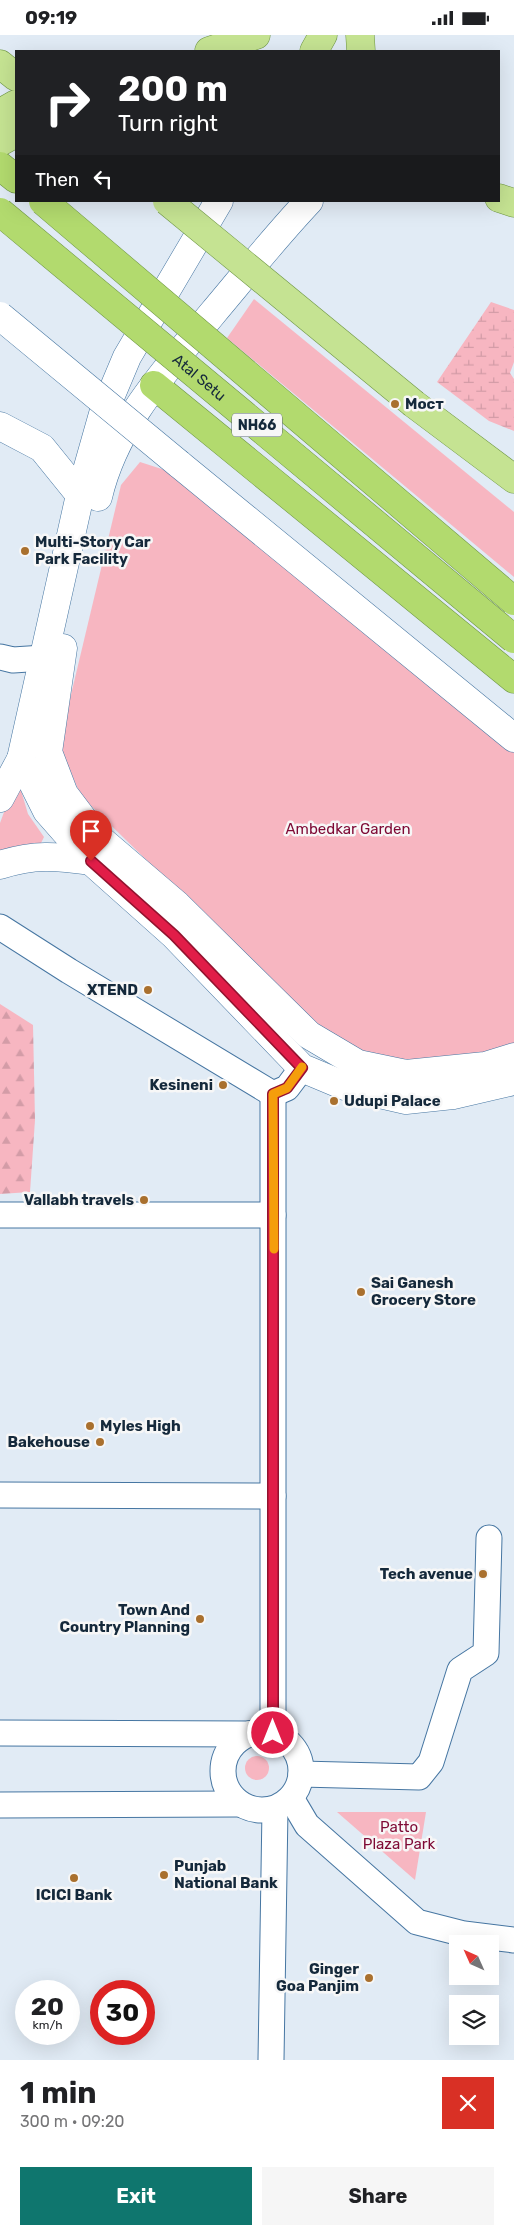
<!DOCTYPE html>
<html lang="en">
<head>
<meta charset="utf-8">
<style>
	body { margin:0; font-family:Rubik,sans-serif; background:#f6f6f6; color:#202124; height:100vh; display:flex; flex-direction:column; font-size:19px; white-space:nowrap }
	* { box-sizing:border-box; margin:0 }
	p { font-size:16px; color:#757577 }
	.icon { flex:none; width:28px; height:28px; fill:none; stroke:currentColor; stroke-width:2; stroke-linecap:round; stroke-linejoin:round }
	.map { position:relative; height:2025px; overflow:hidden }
	.details { display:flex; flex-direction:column; background:#fff; flex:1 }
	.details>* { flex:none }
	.guide { position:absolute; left:15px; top:15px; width:485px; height:152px; border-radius:0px; box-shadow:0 5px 20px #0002; background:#202124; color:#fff; overflow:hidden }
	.needle { width:32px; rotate:315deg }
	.fabs { position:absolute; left:449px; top:1900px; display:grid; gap:10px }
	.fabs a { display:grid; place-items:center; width:50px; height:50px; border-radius:0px; background:#fff; box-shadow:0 5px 20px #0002; font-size:25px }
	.speed { position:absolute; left:15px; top:1945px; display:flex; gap:10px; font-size:25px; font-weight:700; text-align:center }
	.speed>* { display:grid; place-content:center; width:65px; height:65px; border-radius:50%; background:#fff; box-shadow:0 5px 20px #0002; line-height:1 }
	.speed small { font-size:12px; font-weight:400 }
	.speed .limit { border:8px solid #d22; background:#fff; color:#111 }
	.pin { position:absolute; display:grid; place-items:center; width:42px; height:42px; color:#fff; margin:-51px -21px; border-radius:50% 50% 50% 0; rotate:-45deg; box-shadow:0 0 5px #0007 }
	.pin .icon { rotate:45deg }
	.me { position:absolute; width:55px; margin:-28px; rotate:0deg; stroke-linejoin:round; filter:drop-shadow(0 0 4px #0008) }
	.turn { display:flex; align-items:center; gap:18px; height:105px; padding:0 20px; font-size:22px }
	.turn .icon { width:65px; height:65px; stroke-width:2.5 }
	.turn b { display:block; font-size:35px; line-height:42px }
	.then { display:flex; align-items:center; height:48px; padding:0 20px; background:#0003; gap:10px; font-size:19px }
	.round { display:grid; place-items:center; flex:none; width:52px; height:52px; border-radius:0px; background:#f6f6f6 }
	.head { display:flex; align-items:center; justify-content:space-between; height:85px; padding:0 20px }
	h1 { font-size:30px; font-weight:700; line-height:38px }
	.button { display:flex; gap:10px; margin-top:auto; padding:10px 20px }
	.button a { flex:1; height:58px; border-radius:0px; background:#0f766e; color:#fff; font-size:20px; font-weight:700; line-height:58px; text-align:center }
	.button a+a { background:#f6f6f6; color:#202124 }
	.status { display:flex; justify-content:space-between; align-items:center; height:35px; padding:0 25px; background:#fff; direction:ltr }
	.status svg { height:14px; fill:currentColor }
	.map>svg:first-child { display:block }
	.green { fill:#f7b6c1 }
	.forest { fill:url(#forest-firs) }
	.wetland { fill:url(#wetland-marsh) }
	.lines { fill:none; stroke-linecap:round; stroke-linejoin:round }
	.minor-casing { stroke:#4676a2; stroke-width:27 }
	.secondary-casing { stroke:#4676a2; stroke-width:29 }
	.primary-casing { stroke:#6e9645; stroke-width:29 }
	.trunk-casing { stroke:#6e9645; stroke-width:29 }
	.minor { stroke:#fff; stroke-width:25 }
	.secondary { stroke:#fff; stroke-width:28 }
	.primary { stroke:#c5e392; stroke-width:28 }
	.trunk { stroke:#b2da6e; stroke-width:28 }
	.secondary-bridge-casing { stroke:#4676a2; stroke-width:29; stroke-linecap:butt }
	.primary-bridge-casing { stroke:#6e9645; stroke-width:29; stroke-linecap:butt }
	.trunk-bridge-casing { stroke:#6e9645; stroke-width:29; stroke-linecap:butt }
	.secondary-bridge { stroke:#fff; stroke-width:28 }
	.primary-bridge { stroke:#c5e392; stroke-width:28 }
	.trunk-bridge { stroke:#b2da6e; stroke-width:28 }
	.route-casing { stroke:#92132f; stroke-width:12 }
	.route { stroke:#e11d48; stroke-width:9 }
	.slow { stroke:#f59e0b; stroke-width:9 }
	.poi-dot { fill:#a9702e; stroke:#f7f7f7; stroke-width:2 }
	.labels { text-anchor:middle; stroke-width:5; stroke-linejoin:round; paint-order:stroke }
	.shield { fill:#f7f7f7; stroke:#596773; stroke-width:1 }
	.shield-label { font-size:14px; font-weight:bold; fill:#15293b }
	.street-label { font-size:15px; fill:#15293b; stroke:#f7f7f7 }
	.poi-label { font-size:15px; font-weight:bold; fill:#15293b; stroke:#f7f7f7; text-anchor:end }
	.park-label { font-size:15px; fill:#7e0a35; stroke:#f7f7f7 }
</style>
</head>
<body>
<div class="status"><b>09:19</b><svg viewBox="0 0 49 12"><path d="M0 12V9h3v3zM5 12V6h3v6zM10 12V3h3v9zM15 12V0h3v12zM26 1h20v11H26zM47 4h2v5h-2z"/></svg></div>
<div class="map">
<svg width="514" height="2025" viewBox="0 0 514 2025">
	<defs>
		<pattern id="forest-firs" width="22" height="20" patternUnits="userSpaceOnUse" patternTransform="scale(1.25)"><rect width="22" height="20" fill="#f7b6c1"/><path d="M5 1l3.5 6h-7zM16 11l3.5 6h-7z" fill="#d39ca7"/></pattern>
		<pattern id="wetland-marsh" width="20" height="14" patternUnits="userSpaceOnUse" patternTransform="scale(1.25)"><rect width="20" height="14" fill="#f7b6c1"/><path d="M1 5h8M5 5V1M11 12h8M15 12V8" fill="none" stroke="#d39ca7"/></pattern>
	</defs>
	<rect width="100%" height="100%" fill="#e1ebf5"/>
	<g class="green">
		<path d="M 254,264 L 514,477 L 514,542 L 227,303 Z"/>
		<path d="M 140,427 L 168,436 L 514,718 L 514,1012 L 489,1022 L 398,1028 L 372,1021 L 317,992 L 81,761 L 59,710 L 121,450 Z"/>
		<path d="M 17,742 L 28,779 L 44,802 L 41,808 L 0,820 L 0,788 Z"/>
		<circle cx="257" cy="1733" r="12"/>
		<path d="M 337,1777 L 426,1777 L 415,1845 Z"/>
	</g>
	<path class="forest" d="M 0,969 L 33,990 L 35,1085 L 30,1157 L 0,1159 Z"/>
	<path class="wetland" d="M 491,267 L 514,275 L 514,327 L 510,338 L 514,344 L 514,396 L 489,386 L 437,347 Z"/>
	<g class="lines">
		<g class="minor-casing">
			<g id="minor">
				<path d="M 0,622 L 13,625 L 44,623"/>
				<path d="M 0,892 L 69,936 L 273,1059"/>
				<path d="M 273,1059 L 287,1053 L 302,1033"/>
				<path d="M 0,1180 L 273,1180"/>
				<path d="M 0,1460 L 273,1461"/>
				<circle cx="262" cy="1736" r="39"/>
				<path d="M 0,1698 L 248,1699"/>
				<path d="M 273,1698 L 273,1059"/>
				<path d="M 301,1739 L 419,1742 L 431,1727 L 460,1635 L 486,1618 L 489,1503"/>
				<path d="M 291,1763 L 307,1790 L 417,1887 L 464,1899 L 514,1905"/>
				<path d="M 0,1770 L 238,1769"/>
				<path d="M 271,2025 L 275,1774"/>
			</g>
		</g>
		<g class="secondary-casing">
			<g id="secondary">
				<path d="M 219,166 L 127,322 L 103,379 L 80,460 L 21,724 L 47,776 L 91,826 L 174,900 L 302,1033 L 345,1051 L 406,1065 L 453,1060 L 514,1046"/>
				<path d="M 0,391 L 42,413 L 80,460"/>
				<path d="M 179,429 L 514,703"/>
				<path d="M 98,462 C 115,389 166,335 212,279 C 244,241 275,202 309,166"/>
				<path d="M 63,613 L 48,717 L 64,759 L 95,800 L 177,870 L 309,1000 L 358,1029 L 406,1039 L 485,1031 L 514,1022"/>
				<path d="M 0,763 L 21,724"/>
				<path d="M 0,830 C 34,819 56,821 91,826"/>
			</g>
		</g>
		<g class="primary-casing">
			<g id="primary">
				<path d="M 360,0 L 361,16"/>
				<path d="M 209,16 L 256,0"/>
				<path d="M 314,16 L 323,0"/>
				<path d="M 0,29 L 16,42"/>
				<path d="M 0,78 L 16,69"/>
				<path d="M 0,107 L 16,98"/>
				<path d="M 499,163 L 514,168"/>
				<path d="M 414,369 L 514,444"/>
			</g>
		</g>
		<g class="trunk-casing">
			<g id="trunk">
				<path d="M 0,131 L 16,144"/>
				<path d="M 154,350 L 514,644"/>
			</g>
		</g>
		<use href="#minor" class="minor"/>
		<use href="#secondary" class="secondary"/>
		<use href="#primary" class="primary"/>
		<use href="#trunk" class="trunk"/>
		<g class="secondary-bridge-casing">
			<path id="secondary-bridge" d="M 0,281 L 179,429"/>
		</g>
		<g class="primary-bridge-casing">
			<path id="primary-bridge" d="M 167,166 L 414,369"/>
		</g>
		<g class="trunk-bridge-casing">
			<g id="trunk-bridge">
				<path d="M 43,166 L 514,566"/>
				<path id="s1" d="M 0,177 L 514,604"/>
			</g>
		</g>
		<use href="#secondary-bridge" class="secondary-bridge"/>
		<use href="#primary-bridge" class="primary-bridge"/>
		<use href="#trunk-bridge" class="trunk-bridge"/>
	</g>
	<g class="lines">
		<g class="route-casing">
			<path id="route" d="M 91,826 L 174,900 L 302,1033 L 287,1053 L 273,1059 L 273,1698"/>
		</g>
		<use href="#route" class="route"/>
		<path class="slow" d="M 274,1214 L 273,1059 L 287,1053 L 302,1032"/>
	</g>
	<g class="poi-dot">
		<circle cx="395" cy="369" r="5"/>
		<circle cx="25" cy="516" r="5"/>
		<circle cx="148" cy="955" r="5"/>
		<circle cx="223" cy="1050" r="5"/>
		<circle cx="334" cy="1066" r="5"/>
		<circle cx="144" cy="1165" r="5"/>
		<circle cx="361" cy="1257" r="5"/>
		<circle cx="90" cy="1391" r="5"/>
		<circle cx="100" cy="1407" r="5"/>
		<circle cx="483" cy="1539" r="5"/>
		<circle cx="200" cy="1584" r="5"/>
		<circle cx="164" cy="1840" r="5"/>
		<circle cx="74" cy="1843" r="5"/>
		<circle cx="369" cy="1943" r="5"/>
	</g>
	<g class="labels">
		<rect class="shield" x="232" y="378.5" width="50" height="23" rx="4"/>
		<g class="shield-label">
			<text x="257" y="395">NH66</text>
		</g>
		<g class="street-label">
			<text dy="5" stroke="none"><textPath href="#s1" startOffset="259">Atal Setu</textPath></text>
		</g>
		<g class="poi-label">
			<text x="405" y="374" text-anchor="start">Мост</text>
			<text x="35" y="512" text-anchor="start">Multi-Story Car<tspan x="35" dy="17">Park Facility</tspan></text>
			<text x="138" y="960">XTEND</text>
			<text x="213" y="1055">Kesineni</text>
			<text x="344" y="1071" text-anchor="start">Udupi Palace</text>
			<text x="134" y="1170">Vallabh travels</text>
			<text x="371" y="1253" text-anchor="start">Sai Ganesh<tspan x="371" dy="17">Grocery Store</tspan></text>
			<text x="100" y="1396" text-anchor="start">Myles High</text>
			<text x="90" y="1412">Bakehouse</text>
			<text x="473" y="1544">Tech avenue</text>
			<text x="190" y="1580">Town And<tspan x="190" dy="17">Country Planning</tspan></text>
			<text x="174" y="1836" text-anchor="start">Punjab<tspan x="174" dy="17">National Bank</tspan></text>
			<text x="74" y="1865" text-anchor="middle">ICICI Bank</text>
			<text x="359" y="1939">Ginger<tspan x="359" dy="17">Goa Panjim</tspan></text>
		</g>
		<g class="park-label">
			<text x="348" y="799">Ambedkar Garden</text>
			<text x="399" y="1797">Patto<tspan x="399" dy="17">Plaza Park</tspan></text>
		</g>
	</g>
</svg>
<div class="fabs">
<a><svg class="needle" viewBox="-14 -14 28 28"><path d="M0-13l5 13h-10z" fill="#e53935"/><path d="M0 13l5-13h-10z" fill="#757577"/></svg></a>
<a><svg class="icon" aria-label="layers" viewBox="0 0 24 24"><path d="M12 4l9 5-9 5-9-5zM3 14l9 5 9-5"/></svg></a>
</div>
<div class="speed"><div>20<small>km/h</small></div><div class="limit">30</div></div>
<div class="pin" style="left:91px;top:826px;background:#d93025"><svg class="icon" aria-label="arrive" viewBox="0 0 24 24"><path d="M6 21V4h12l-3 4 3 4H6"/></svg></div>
<svg class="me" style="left:273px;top:1698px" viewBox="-20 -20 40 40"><circle r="17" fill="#e11d48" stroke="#fff" stroke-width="3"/><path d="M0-11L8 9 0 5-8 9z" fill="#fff"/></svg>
<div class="guide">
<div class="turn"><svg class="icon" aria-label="right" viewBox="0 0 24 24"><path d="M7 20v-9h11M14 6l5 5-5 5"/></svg><div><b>200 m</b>Turn right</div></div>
<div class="then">Then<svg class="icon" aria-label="left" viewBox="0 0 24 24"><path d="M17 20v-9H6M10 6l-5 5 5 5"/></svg></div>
</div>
</div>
<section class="details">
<div class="head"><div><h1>1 min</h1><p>300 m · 09:20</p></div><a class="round" style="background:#d93025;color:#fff"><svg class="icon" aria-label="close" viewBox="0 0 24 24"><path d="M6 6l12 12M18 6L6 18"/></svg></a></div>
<div class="button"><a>Exit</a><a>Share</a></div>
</section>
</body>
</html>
